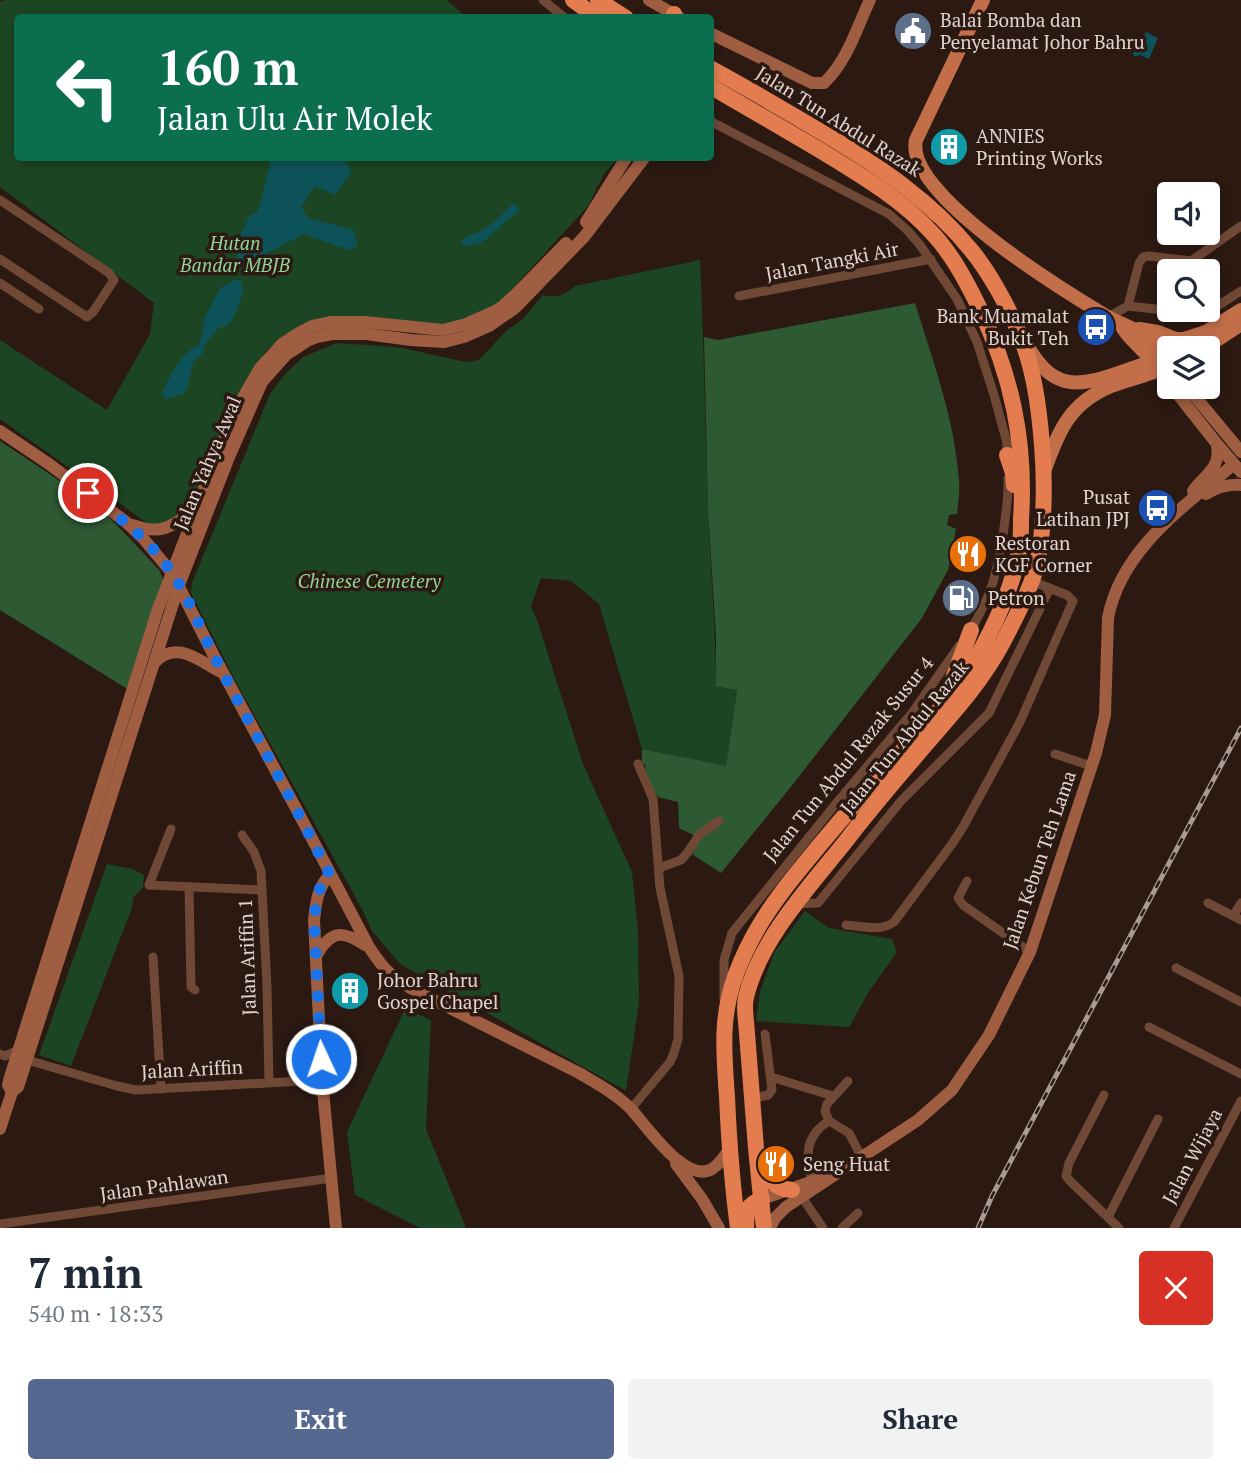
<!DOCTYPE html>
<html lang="en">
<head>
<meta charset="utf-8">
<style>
	body { margin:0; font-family:"PT Serif",serif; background:#f2f2f3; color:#1f2937; height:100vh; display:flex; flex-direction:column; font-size:26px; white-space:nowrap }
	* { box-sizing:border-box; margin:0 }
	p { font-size:23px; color:#747a83 }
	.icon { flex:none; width:38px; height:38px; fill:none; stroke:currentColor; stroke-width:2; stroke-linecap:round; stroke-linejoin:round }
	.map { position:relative; height:1228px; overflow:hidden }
	.drawer { display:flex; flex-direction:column; background:#fff; flex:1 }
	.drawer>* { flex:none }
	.top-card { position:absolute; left:14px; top:14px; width:700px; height:147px; border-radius:7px; box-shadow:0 4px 10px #0003; background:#0b6e4f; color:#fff; overflow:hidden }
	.controls { position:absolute; left:1157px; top:182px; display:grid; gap:14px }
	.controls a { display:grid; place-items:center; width:63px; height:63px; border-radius:7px; background:#fff; box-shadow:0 4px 10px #0003; font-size:35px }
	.pin { position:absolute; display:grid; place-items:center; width:60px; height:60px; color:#fff; margin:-30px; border:4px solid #fff; border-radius:50%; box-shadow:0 2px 7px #0007 }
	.me { position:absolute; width:77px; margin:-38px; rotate:357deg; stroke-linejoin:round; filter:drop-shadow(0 0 5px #0008) }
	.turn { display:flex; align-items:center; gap:24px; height:147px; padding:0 28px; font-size:32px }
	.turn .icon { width:91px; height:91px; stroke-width:2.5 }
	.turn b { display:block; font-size:49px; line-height:60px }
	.round { display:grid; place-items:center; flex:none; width:74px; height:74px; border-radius:7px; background:#f2f2f3 }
	.summary { display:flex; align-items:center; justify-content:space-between; height:119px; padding:0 28px }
	h1 { font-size:42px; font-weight:600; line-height:52px }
	.primary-button { display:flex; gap:14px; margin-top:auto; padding:14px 28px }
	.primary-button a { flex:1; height:80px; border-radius:7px; background:#556890; color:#fff; font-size:28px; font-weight:600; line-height:80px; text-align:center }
	.primary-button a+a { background:#f2f2f3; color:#1f2937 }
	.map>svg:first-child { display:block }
	.green { fill:#1c4623 }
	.forest { fill:#2d5933 }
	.water { fill:#0e5259 }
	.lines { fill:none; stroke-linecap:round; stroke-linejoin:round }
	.street { stroke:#704836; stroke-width:9 }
	.secondary { stroke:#9f5d41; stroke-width:12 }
	.primary { stroke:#c26e49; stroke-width:14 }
	.highway { stroke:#e37d50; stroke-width:16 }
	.rail-casing { stroke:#a89a94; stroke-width:5 }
	.rail { stroke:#2b1912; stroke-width:2.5; stroke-dasharray:8; stroke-linecap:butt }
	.route { stroke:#1a73e8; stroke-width:12; stroke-dasharray:0 21.6 }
	.labels { text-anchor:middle; stroke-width:7; stroke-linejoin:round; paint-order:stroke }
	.poi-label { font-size:19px; fill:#e1d4cf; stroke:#2b1912; text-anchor:start }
	.street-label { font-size:19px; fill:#e1d4cf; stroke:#2b1912 }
	.park-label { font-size:19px; font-style:italic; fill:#90d598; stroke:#2b1912 }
</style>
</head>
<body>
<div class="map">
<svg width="1241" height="1228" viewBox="0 0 1241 1228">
	<rect width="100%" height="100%" fill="#2b1912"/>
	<g class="green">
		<path d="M 5,0 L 447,0 L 466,17 L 18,18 L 18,158 L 618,158 L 604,174 L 588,206 L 493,310 L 454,325 L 287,335 L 266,351 L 232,411 L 193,503 L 178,521 L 150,525 L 0,419 L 0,340 L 107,410 L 150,334 L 154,303 L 0,187 L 0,2 Z"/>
		<path d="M 700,260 C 704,343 705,425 708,508 C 710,567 716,626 716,685 L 737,690 L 726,767 L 642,749 L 599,604 L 571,581 L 541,578 L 531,606 L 538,623 L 583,764 L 632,872 L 638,930 L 639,1002 L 626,1091 L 400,964 L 372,931 L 362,909 L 236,682 L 191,593 L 192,583 L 270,394 L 285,374 L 303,357 L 337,343 L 397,347 L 466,362 L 479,360 L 507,330 L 522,320 L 543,295 C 556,299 565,295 575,286 Z"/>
		<path d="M 107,864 L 133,869 L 144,875 L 143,887 L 133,898 L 132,908 L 71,1066 L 39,1055 Z"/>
		<path d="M 805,911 L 829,928 L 892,939 L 897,952 L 868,993 L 849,1027 L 756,1021 L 760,992 L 774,953 Z"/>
		<path d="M 405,1009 L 431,1020 L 426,1129 L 466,1228 L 420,1228 L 355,1195 L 347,1132 Z"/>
	</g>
	<g class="forest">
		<path d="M 915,303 C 933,361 955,420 959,481 C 960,492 958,503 957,514 L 949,515 L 947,525 L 956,529 L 948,570 L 922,618 L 794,783 L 721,873 L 693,855 L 695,836 L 679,828 L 678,802 L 658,797 L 648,782 L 645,765 L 642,763 L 642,749 L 726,766 L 737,690 L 716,686 L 716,636 L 708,511 L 704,337 L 718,340 Z"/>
		<path d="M 0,441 L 99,507 L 135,544 L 160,571 L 164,583 L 129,690 L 0,610 Z"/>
	</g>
	<g class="water">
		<path d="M 1146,32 L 1158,38 L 1149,59 L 1140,55 L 1135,57 L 1133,54 L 1136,46 L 1139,47 Z"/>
		<path d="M 271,158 L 342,158 L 352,171 L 335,195 L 315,186 L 301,207 L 308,218 L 354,230 L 357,247 L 348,250 L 304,234 L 247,264 L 237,260 L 236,244 L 250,215 L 257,212 L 264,190 Z"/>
		<path d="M 512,204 L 518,206 L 520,210 C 516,214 511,217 506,221 C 494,232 481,249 462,245 L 461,241 C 468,234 477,234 486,228 C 496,221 504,213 512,204 Z"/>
		<path d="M 235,280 L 241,280 L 243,293 L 234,316 L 228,325 L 218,328 L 205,345 L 202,354 L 193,362 L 188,386 L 183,394 L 165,399 L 162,393 C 172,374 179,354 199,345 L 202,335 L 204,319 L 220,288 Z"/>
	</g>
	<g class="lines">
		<g class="street">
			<path d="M 543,0 L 565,18"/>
			<path d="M 710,121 L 889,214 L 907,230 L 920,245 L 957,299 L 977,342 L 994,395 L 1007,443 L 1007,457"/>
			<path d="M 0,200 L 109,273 L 114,280 L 93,312 L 87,317 L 0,259"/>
			<path d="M 0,283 L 39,309"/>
			<path d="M 739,296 L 931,259"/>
			<path d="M 1128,306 L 1201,314 L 1216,307 L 1241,291"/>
			<path d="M 1108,317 L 1128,306 L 1139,263 L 1143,257 L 1149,256 L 1191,261 L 1241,226"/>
			<path d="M 969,632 C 992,597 998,569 1004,528 C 1006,511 1009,495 1008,478"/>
			<path d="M 1055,754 L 1091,766"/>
			<path d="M 171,829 L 149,885 L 262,890"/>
			<path d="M 242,835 L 254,852 L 261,871 L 267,986 L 269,1082"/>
			<path d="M 659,868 L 681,860 L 688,852 L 699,835 L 719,821"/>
			<path d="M 967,881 L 958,898 L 963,905 L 1030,952"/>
			<path d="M 189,887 L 191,987 L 195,990"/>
			<path d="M 1208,903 L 1241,920"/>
			<path d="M 796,904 L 818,903 L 901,801 L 989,713 L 1050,588"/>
			<path d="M 1233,916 L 1241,903"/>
			<path d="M 846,925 C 862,926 881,932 894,922 L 952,844 L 963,827 L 1020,722 L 1073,601 L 1067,595 L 1031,581"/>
			<path d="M 153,957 L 161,1089"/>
			<path d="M 1176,968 L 1241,1002"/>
			<path d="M 724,1000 L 724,960 L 732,933 L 834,806 L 912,713 L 959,646"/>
			<path d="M 1149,1027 L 1241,1074"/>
			<path d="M 0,1054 L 5,1056 L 19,1050"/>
			<path d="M 27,1060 L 117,1086 L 136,1090 L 322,1080"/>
			<path d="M 771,1077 L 833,1096"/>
			<path d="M 848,1081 L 827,1104 L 825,1111 L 829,1121 L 849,1133 L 862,1158"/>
			<path d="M 1104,1095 L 1069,1163 L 1066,1176 L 1071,1182 L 1119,1228"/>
			<path d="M 751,1099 L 768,1095 L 772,1090 L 765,1034"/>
			<path d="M 631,1109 L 670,1062 L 674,1053 L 678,1039 L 679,976 L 660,888 L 653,799 L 638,764"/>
			<path d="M 812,1182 C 806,1156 804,1136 829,1121"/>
			<path d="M 802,1197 L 823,1228"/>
			<path d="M 1108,1217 L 1158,1119"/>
			<path d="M 0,1224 L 332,1178"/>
			<path d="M 842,1228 L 858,1213"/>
			<path d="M 1174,1228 L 1241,1101"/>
		</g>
		<g class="secondary">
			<path d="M 649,0 L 679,17"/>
			<path d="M 710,33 L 812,83 L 824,83 C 847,62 857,27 870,0"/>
			<path d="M 586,222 L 626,158"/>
			<path d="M 1172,387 L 1217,444 L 1241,472"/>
			<path d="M 1188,388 L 1241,452"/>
			<path d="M 0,431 L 49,464 L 126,522 L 142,537 L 172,573 L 213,654 L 299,814 L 369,947 C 384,970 389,974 412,989 L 579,1073 C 596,1083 615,1093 629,1107 C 645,1123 685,1185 712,1169 C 720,1164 725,1156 730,1148"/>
			<path d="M 1193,491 C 1205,474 1221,469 1217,445"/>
			<path d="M 1206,494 C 1217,487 1227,484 1241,485"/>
			<path d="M 133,525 C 162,536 172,526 195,510"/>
			<path d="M 155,662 C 177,639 200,662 223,673"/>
			<path d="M 330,875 C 317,888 316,903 314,920 L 322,1080 L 336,1228"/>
			<path d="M 316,956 C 331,930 342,930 365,945"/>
			<path d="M 12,1092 L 8,1085 L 10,1077 L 158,609 L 218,453 L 242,399 L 260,368 L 282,344 L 297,334 L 312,326 L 330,322 L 365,322 L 443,330 L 466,324 L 493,312 L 502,307 L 518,292 L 566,243"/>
			<path d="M 0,1129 L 12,1092 L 18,1087 L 179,585 L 229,457 L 262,382 L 286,355 L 307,341 L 317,337 L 332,334 L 366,334 L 411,340 L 444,342 L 464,337 L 489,326 L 515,308 L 584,237 L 644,158"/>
			<path d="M 676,1164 L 702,1199 L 719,1228"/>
			<path d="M 762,1199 L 819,1179"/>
			<path d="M 770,1228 L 775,1218 L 786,1207 L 918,1120 L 952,1090 L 989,1035 L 1030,952 L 1096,753 L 1105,715 L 1108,618 C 1121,549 1184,507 1234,464"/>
		</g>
		<g class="primary">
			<path d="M 983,0 L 916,140 C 903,193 1066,292 1106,316 C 1120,324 1135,328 1148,338 C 1157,344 1163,353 1169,362"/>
			<path d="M 1121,324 C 1125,336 1148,354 1157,366"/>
			<path d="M 1139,329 L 1158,332 L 1176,339 L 1184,339 L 1209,331"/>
			<path d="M 1201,335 L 1241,310"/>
			<path d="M 1028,347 C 1055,394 1082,386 1127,370 C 1141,365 1156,361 1169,354"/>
			<path d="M 1205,348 L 1241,324"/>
			<path d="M 1191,387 L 1192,393"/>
			<path d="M 1045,469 C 1059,430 1070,403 1111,386 C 1130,379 1150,375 1169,366"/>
		</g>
		<g class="highway">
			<path d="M 573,0 L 598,18"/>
			<path d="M 598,0 L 626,18"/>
			<path d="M 674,14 L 674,18"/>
			<path d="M 710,68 C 751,90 791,114 830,137 C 883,169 932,202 971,250 C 988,270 1009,308 1019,333 C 1034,368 1039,407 1042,445 C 1045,480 1045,536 1035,571 C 1029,593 1014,621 1003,642 C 983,680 955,711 927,743 C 900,775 872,807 846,841 C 810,886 760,939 746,997 C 744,1005 745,1013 746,1021 L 756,1148 L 764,1228"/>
			<path d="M 710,86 C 746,107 782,128 818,149 C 859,174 902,199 934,235 C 953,256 966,281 978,305 C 1012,375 1026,442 1021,519 C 1021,529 1021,538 1020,547 C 1013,587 994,628 974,662 C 965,678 952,692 941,707 C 924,728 904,748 886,769 C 855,803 825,838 796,874 C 771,905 750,936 736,974 C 720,1017 724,1053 727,1097 C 729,1141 732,1184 738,1228"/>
			<path d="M 1007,455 L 1013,473 L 1014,485"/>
			<path d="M 951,684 L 971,630"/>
			<path d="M 762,1163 C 770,1180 772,1188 792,1190"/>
			<path d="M 746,1228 C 747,1212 745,1205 762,1199"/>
		</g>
		<g class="rail-casing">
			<path id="rail" d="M 978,1228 L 992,1196 L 1241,728"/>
		</g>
		<use href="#rail" class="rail"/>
	</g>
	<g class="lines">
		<path class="route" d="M 88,493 C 119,517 150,540 172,573 C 191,601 202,634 218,663 C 255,734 294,803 330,875 L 322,883 L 317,897 L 314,920 L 321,1059"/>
	</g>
	<defs>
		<g id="civic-disc" transform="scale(2.0125)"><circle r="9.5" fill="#5c6f8a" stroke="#2b1912"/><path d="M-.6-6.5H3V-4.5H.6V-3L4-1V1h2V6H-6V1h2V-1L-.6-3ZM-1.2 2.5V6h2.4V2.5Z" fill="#fff"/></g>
		<g id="building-disc" transform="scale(2.0125)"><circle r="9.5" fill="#0f9aa8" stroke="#2b1912"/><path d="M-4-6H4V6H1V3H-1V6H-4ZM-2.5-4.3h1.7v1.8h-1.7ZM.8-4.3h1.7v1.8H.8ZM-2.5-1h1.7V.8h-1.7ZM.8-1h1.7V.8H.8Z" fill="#fff"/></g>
		<g id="bus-disc" transform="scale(2.0125)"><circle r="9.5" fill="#1a4fb4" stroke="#2b1912"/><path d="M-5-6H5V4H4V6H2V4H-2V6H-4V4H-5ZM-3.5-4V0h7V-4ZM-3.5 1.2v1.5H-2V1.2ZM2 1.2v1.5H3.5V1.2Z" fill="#fff"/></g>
		<g id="restaurant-disc" transform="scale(2.0125)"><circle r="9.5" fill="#e8710a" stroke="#2b1912"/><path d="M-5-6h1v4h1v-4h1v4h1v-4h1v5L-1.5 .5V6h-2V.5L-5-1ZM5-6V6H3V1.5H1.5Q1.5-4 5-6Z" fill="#fff"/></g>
		<g id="fuel-disc" transform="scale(2.0125)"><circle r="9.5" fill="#5c6f8a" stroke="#2b1912"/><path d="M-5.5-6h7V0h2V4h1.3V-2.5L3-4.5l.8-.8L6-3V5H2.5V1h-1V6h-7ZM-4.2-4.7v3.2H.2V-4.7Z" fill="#fff"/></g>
	</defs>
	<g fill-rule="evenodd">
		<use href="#civic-disc" x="913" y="31"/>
		<use href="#building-disc" x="949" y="147"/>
		<use href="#bus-disc" x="1096" y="327"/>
		<use href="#bus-disc" x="1157" y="508"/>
		<use href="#restaurant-disc" x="968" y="554"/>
		<use href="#fuel-disc" x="961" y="598"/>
		<use href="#building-disc" x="350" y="991"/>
		<use href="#restaurant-disc" x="776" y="1164"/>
	</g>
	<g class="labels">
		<g class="poi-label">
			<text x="940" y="27">Balai Bomba dan<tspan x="940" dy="22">Penyelamat Johor Bahru</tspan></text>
			<text x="976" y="143">ANNIES<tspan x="976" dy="22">Printing Works</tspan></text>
			<text x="1069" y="323" text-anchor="end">Bank Muamalat<tspan x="1069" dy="22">Bukit Teh</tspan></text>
			<text x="1130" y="504" text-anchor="end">Pusat<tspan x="1130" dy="22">Latihan JPJ</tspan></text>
			<text x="995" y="550">Restoran<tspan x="995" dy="22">KGF Corner</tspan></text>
			<text x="988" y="605">Petron</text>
			<text x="377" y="987">Johor Bahru<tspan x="377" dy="22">Gospel Chapel</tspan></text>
			<text x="803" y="1171">Seng Huat</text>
		</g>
		<g class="street-label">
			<text transform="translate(839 121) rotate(32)" y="7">Jalan Tun Abdul Razak</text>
			<text transform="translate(832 261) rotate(-11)" y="7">Jalan Tangki Air</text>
			<text transform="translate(207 463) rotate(-67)" y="7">Jalan Yahya Awal</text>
			<text transform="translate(904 737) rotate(-51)" y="7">Jalan Tun Abdul Razak</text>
			<text transform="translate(848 759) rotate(-51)" y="7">Jalan Tun Abdul Razak Susur 4</text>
			<text transform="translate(1039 860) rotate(-71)" y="7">Jalan Kebun Teh Lama</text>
			<text transform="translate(247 957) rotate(-92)" y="7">Jalan Ariffin 1</text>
			<text transform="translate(192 1069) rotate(-3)" y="7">Jalan Ariffin</text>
			<text transform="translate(1192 1156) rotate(-62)" y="7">Jalan Wijaya</text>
			<text transform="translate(164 1185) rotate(-8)" y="7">Jalan Pahlawan</text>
		</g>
		<g class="park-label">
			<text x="235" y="250">Hutan<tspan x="235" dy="22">Bandar MBJB</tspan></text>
			<text x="369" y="588">Chinese Cemetery</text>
		</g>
	</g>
</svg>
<div class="controls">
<a><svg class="icon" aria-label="sound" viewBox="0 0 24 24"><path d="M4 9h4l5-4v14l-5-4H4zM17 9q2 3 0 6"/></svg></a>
<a><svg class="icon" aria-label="search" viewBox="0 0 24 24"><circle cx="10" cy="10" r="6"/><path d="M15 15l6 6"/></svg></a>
<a><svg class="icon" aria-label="layers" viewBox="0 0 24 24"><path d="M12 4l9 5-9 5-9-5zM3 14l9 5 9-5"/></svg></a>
</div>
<div class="pin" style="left:88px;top:493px;background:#d93025"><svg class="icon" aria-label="arrive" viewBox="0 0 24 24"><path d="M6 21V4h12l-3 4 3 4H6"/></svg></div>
<svg class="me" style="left:321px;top:1059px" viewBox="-20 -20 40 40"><circle r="17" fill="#1a73e8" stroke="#fff" stroke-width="3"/><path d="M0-11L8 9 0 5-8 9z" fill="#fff"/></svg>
<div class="top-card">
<div class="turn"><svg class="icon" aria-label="left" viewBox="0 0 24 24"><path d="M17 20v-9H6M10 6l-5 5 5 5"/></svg><div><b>160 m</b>Jalan Ulu Air Molek</div></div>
</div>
</div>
<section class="drawer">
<div class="summary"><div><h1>7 min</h1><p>540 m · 18:33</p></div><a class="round" style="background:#d93025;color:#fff"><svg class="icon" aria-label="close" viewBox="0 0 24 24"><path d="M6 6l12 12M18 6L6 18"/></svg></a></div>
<div class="primary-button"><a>Exit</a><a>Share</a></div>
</section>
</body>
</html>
